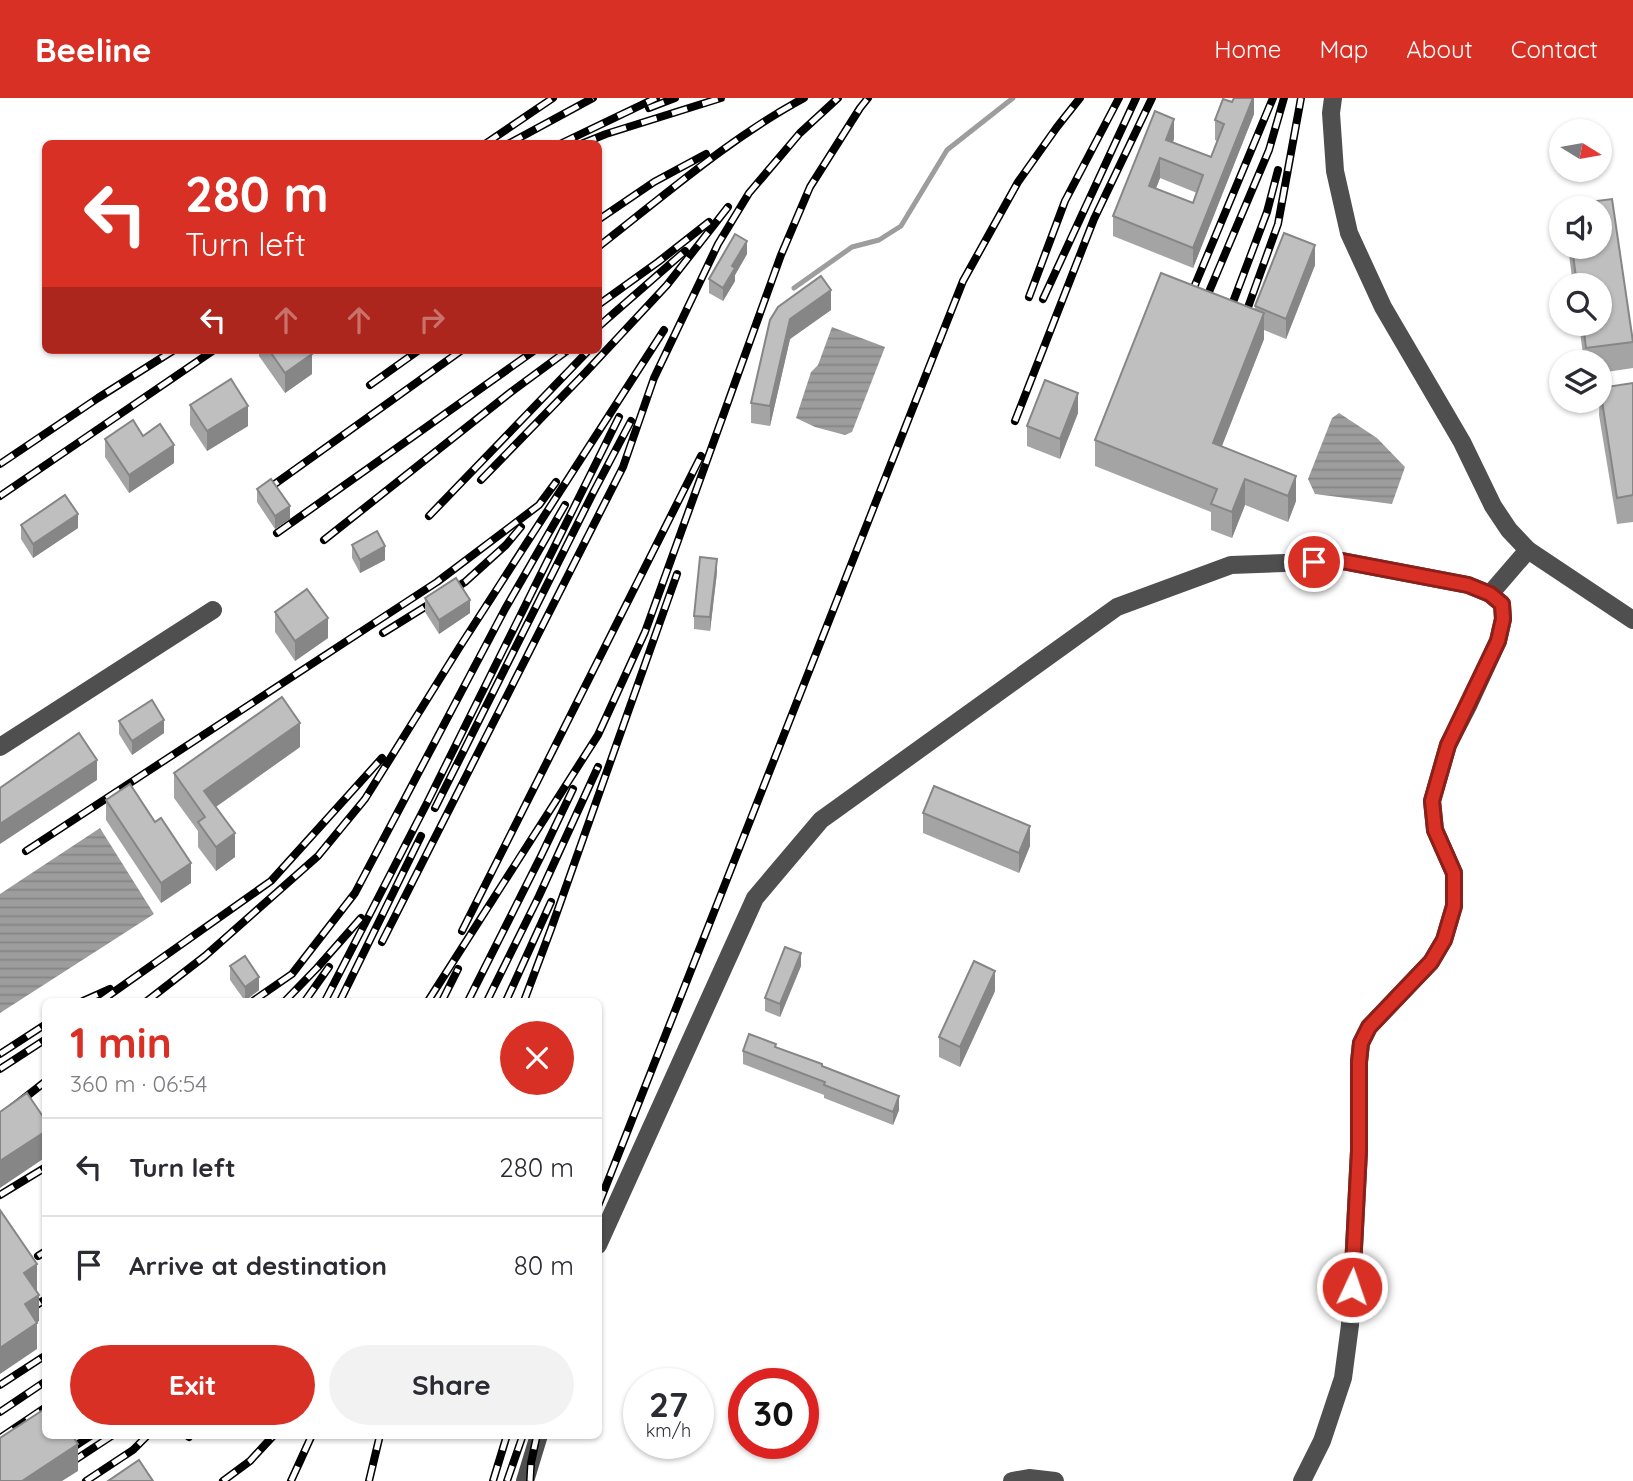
<!DOCTYPE html>
<html lang="en">
<head>
<meta charset="utf-8">
<style>
	body { margin:0; font-family:Quicksand,sans-serif; background:#f2f2f3; color:#2b2b33; height:100vh; display:flex; flex-direction:column; font-size:26px; white-space:nowrap }
	* { box-sizing:border-box; margin:0 }
	p { font-size:23px; color:#7c7c81 }
	.icon { flex:none; width:38px; height:38px; fill:none; stroke:currentColor; stroke-width:2; stroke-linecap:round; stroke-linejoin:round }
	.map { position:relative; flex:1; overflow:hidden }
	.panel { position:absolute; left:42px; top:900px; width:560px; height:441px; display:flex; flex-direction:column; background:#fff; border-radius:10px; box-shadow:0 2px 5px #0004 }
	.panel>* { flex:none }
	.hud { position:absolute; left:42px; top:42px; width:560px; height:214px; border-radius:10px; box-shadow:0 2px 5px #0004; background:#d93025; color:#fff; overflow:hidden }
	.needle { width:46px; rotate:101deg }
	.fabs { position:absolute; left:1549px; top:21px; display:grid; gap:14px }
	.fabs a { display:grid; place-items:center; width:63px; height:63px; border-radius:50%; background:#fff; box-shadow:0 2px 5px #0004; font-size:35px }
	.speed { position:absolute; left:623px; top:1270px; display:flex; gap:14px; font-size:35px; font-weight:700; text-align:center }
	.speed>* { display:grid; place-content:center; width:91px; height:91px; border-radius:50%; background:#fff; box-shadow:0 2px 5px #0004; line-height:1 }
	.speed small { font-size:18px; font-weight:400 }
	.speed .limit { border:10px solid #d22; background:#fff; color:#111 }
	.pin { position:absolute; display:grid; place-items:center; width:60px; height:60px; color:#fff; margin:-30px; border:4px solid #fff; border-radius:50%; box-shadow:0 2px 7px #0007 }
	.me { position:absolute; width:77px; margin:-38px; rotate:3deg; stroke-linejoin:round; filter:drop-shadow(0 0 5px #0008) }
	.turn { display:flex; align-items:center; gap:24px; height:147px; padding:0 28px; font-size:32px }
	.turn .icon { width:91px; height:91px; stroke-width:2.5 }
	.turn b { display:block; font-size:49px; line-height:60px }
	.lanes { display:flex; align-items:center; height:66px; padding:0 28px; background:#0003; justify-content:center; gap:35px; direction:ltr }
	.lanes .off { opacity:.35 }
	.round { display:grid; place-items:center; flex:none; width:74px; height:74px; border-radius:37px; background:#f2f2f3 }
	.summary { display:flex; align-items:center; justify-content:space-between; height:119px; padding:0 28px }
	h1 { font-size:42px; font-weight:700; line-height:52px; color:#d93025 }
	.cta { display:flex; gap:14px; margin-top:auto; padding:14px 28px }
	.cta a { flex:1; height:80px; border-radius:42px; background:#d93025; color:#fff; font-size:28px; font-weight:700; line-height:80px; text-align:center }
	.cta a+a { background:#f2f2f3; color:#2b2b33 }
	ul { padding:0; list-style:none }
	li { display:flex; align-items:center; gap:21px; height:98px; padding:0 28px; border-top:2px solid #e1e1e2 }
	li div { flex:1 }
	li b { display:block; font-size:26px }
	li em { font-style:normal }
	header { display:flex; align-items:center; gap:42px; box-sizing:border-box; height:98px; padding:0 35px; background:#d93025; color:#fff }
	header strong { font-size:33px }
	nav { display:flex; gap:38px; margin-inline-start:auto; font-size:24px }
	.map>svg:first-child { display:block }
	.water { fill:url(#water-rules) }
	.lines { fill:none; stroke-linecap:round; stroke-linejoin:round }
	.stream { stroke:#9d9d9d; stroke-width:5 }
	.minor { stroke:#4f4f4f; stroke-width:18 }
	.rail-casing { stroke:#000; stroke-width:8 }
	.rail { stroke:#fff; stroke-width:5; stroke-dasharray:16; stroke-linecap:butt }
	.wall { fill:#a4a4a4; fill-rule:evenodd }
	.shaded-wall { fill:#868686 }
	.building { fill:#bfbfbf; stroke:#868686; stroke-width:2; fill-rule:evenodd }
	.route-casing { stroke:#8d1f18; stroke-width:18 }
	.route { stroke:#d93025; stroke-width:12 }
</style>
</head>
<body>
<header>
<strong>Beeline</strong>
<nav><a>Home</a><a>Map</a><a>About</a><a>Contact</a></nav>
</header>
<div class="map">
<svg width="1633" height="1383" viewBox="0 0 1633 1383">
	<defs>
		<pattern id="water-rules" width="6" height="5" patternUnits="userSpaceOnUse" patternTransform="scale(1.75)"><rect width="6" height="5" fill="#9d9d9d"/><path d="M0 2.5h6" fill="none" stroke="#858585"/></pattern>
	</defs>
	<rect width="100%" height="100%" fill="#fff"/>
	<g class="water">
		<path d="M 832,229 L 885,249 L 852,334 L 845,337 L 815,329 L 796,320 L 811,274 L 818,267 Z"/>
		<path d="M 1339,315 L 1377,340 L 1405,369 L 1392,406 L 1315,396 L 1308,381 L 1332,320 Z"/>
		<path d="M 100,730 L 154,816 L 0,915 L 0,796 Z"/>
	</g>
	<g class="lines">
		<path class="stream" d="M 794,190 L 852,149 L 879,142 L 901,128 L 947,52 L 1013,0"/>
		<g class="minor">
			<path d="M 1333,0 L 1331,15 L 1335,73 L 1349,135 L 1383,209 L 1462,344 L 1493,408 L 1509,432 L 1528,452 L 1633,522"/>
			<path d="M 0,649 L 213,512"/>
			<path d="M 598,1147 L 755,800 L 821,722 L 1117,509 L 1231,467 L 1342,463 L 1468,487 L 1490,496 L 1528,452"/>
			<path d="M 525,1383 L 539,1337"/>
			<path d="M 1012,1383 L 1029,1380 L 1055,1383"/>
			<path d="M 1302,1383 L 1322,1343 L 1343,1280 L 1350,1227 L 1359,1053 L 1359,964 L 1361,945 L 1369,929 L 1431,864 L 1444,842 L 1454,808 L 1454,775 L 1435,732 L 1432,703 L 1448,647 L 1468,608 L 1498,543 L 1503,521 L 1502,506 L 1490,496"/>
		</g>
		<g class="rail-casing">
			<g id="rail">
				<path d="M 649,10 L 675,0"/>
				<path d="M 485,46 L 553,0"/>
				<path d="M 508,46 L 593,0"/>
				<path d="M 560,46 L 656,0"/>
				<path d="M 581,46 L 606,36 L 721,0"/>
				<path d="M 598,122 L 654,84 L 706,56"/>
				<path d="M 598,149 C 665,97 730,40 804,0"/>
				<path d="M 1029,199 L 1065,103 L 1119,0"/>
				<path d="M 1190,199 L 1273,0"/>
				<path d="M 1043,201 L 1136,0"/>
				<path d="M 598,207 L 658,164 L 709,124"/>
				<path d="M 1203,208 L 1269,52 L 1284,0"/>
				<path d="M 1227,220 L 1267,114 L 1278,72"/>
				<path d="M 1242,226 L 1278,126 L 1301,0"/>
				<path d="M 598,229 L 685,153"/>
				<path d="M 370,287 L 419,252"/>
				<path d="M 1015,323 L 1094,121 L 1152,0"/>
				<path d="M 0,366 L 98,300 L 174,252"/>
				<path d="M 481,382 L 585,275 L 667,187 L 728,109"/>
				<path d="M 265,393 L 462,252"/>
				<path d="M 0,398 L 214,252"/>
				<path d="M 429,418 L 589,252"/>
				<path d="M 277,435 L 535,252"/>
				<path d="M 324,442 L 511,294 L 568,252"/>
				<path d="M 383,535 L 465,484 L 506,447 L 521,429"/>
				<path d="M 435,710 L 593,395 L 631,323"/>
				<path d="M 26,753 L 437,484 L 539,407 L 556,384"/>
				<path d="M 462,833 L 701,358"/>
				<path d="M 382,844 L 623,369 L 654,280 L 718,146 L 749,95 L 800,35 L 838,0"/>
				<path d="M 83,903 L 110,891"/>
				<path d="M 101,903 L 271,783 L 382,660"/>
				<path d="M 147,903 L 205,858 L 318,758 L 365,701 L 459,550 L 664,232"/>
				<path d="M 253,903 L 292,876 L 355,795 L 505,511 L 565,407"/>
				<path d="M 285,903 L 317,870 L 361,820"/>
				<path d="M 305,903 L 329,869"/>
				<path d="M 325,903 L 427,705 L 619,319"/>
				<path d="M 340,903 L 421,738"/>
				<path d="M 428,903 L 598,637 L 645,534 L 781,157 L 810,89 L 860,10 L 868,0"/>
				<path d="M 442,903 L 458,871"/>
				<path d="M 468,903 L 541,758 L 573,691"/>
				<path d="M 487,903 L 539,798 L 598,669"/>
				<path d="M 506,903 L 551,804"/>
				<path d="M 524,903 L 551,831 L 677,476"/>
				<path d="M 0,956 L 46,926"/>
				<path d="M 0,971 L 46,941"/>
				<path d="M 13,1009 L 46,983"/>
				<path d="M 0,1097 L 46,1069"/>
				<path d="M 598,1108 L 963,183 L 1018,84 L 1057,29 L 1080,0"/>
				<path d="M 38,1158 L 46,1153"/>
				<path d="M 0,1230 L 46,1201"/>
				<path d="M 0,1287 L 46,1257"/>
				<path d="M 0,1314 L 46,1283"/>
				<path d="M 189,1339 L 190,1337"/>
				<path d="M 0,1340 L 46,1309"/>
				<path d="M 63,1356 L 92,1337"/>
				<path d="M 43,1383 L 113,1337"/>
				<path d="M 86,1383 L 133,1352 L 148,1337"/>
				<path d="M 223,1383 L 250,1363 L 274,1337"/>
				<path d="M 291,1383 L 312,1337"/>
				<path d="M 369,1383 L 380,1337"/>
				<path d="M 493,1383 L 507,1337"/>
				<path d="M 507,1383 L 523,1337"/>
				<path d="M 530,1383 L 531,1365 L 537,1337"/>
			</g>
		</g>
		<use href="#rail" class="rail"/>
	</g>
	<g class="wall">
		<path d="M 1254,0 L 1254,16 L 1193,170 L 1113,138 L 1113,118 L 1174,41 L 1173,44 L 1211,59 L 1217,43 L 1215,42 L 1215,22 L 1232,4 ZM 1160,80 L 1197,95 L 1193,105 L 1156,90 Z"/>
		<path d="M 1568,149 L 1600,149 L 1633,244 L 1633,270 L 1600,275 L 1600,264 L 1584,264 L 1579,226 L 1600,226 L 1600,187 L 1573,187 Z"/>
		<path d="M 747,156 L 735,177 L 735,183 L 723,203 L 709,195 L 709,181 Z"/>
		<path d="M 1315,167 L 1286,241 L 1264,232 L 1264,241 L 1221,349 L 1296,403 L 1288,424 L 1245,407 L 1232,440 L 1211,432 L 1211,414 L 1095,368 L 1095,342 L 1255,212 L 1255,208 Z"/>
		<path d="M 831,212 L 790,241 L 770,328 L 751,325 L 751,305 L 770,222 Z"/>
		<path d="M 259,252 L 316,252 L 311,255 L 312,276 L 285,295 L 259,258 Z"/>
		<path d="M 1633,285 L 1633,424 L 1617,426 L 1599,317 L 1600,290 Z"/>
		<path d="M 190,307 L 248,328 L 207,353 L 190,327 Z"/>
		<path d="M 1078,315 L 1060,361 L 1027,348 L 1027,328 Z"/>
		<path d="M 143,338 L 174,365 L 129,395 L 105,359 L 105,341 Z"/>
		<path d="M 257,391 L 290,421 L 275,431 L 257,404 Z"/>
		<path d="M 21,427 L 78,430 L 33,460 L 21,441 Z"/>
		<path d="M 352,447 L 385,462 L 360,475 L 352,460 Z"/>
		<path d="M 717,474 L 710,533 L 694,531 L 694,518 Z"/>
		<path d="M 425,500 L 470,515 L 439,536 L 425,514 Z"/>
		<path d="M 275,514 L 328,540 L 295,563 L 275,534 Z"/>
		<path d="M 119,623 L 164,635 L 132,657 L 119,636 Z"/>
		<path d="M 300,649 L 216,709 L 235,759 L 216,773 L 198,749 L 198,733 L 174,700 L 174,675 Z"/>
		<path d="M 106,702 L 155,724 L 191,785 L 161,805 L 106,722 Z"/>
		<path d="M 923,715 L 1030,748 L 1019,775 L 923,735 Z"/>
		<path d="M 230,868 L 259,892 L 245,903 L 230,882 Z"/>
		<path d="M 801,868 L 780,919 L 765,913 L 765,900 Z"/>
		<path d="M 995,893 L 960,969 L 939,959 L 939,939 Z"/>
		<path d="M 776,949 L 822,968 L 899,1012 L 893,1027 L 824,1000 L 824,997 L 743,966 L 743,953 Z"/>
	</g>
	<g class="shaded-wall">
		<path d="M 1253,0 L 1254,0 L 1254,16 L 1193,170 L 1193,150 Z"/>
		<path d="M 1174,21 L 1174,41 L 1166,62 L 1166,42 Z"/>
		<path d="M 1160,60 L 1160,80 L 1149,108 L 1149,88 Z"/>
		<path d="M 747,143 L 747,156 L 735,177 L 735,183 L 723,203 L 723,190 L 732,168 Z"/>
		<path d="M 1315,147 L 1315,167 L 1286,241 L 1286,221 Z"/>
		<path d="M 831,192 L 831,212 L 790,241 L 770,328 L 770,308 L 790,221 Z"/>
		<path d="M 1264,215 L 1264,241 L 1213,371 L 1213,345 Z"/>
		<path d="M 312,256 L 312,276 L 285,295 L 285,275 Z"/>
		<path d="M 1078,295 L 1078,315 L 1060,361 L 1060,341 Z"/>
		<path d="M 248,308 L 248,328 L 207,353 L 207,333 Z"/>
		<path d="M 174,347 L 174,365 L 129,395 L 129,377 Z"/>
		<path d="M 1296,378 L 1296,403 L 1288,424 L 1288,398 Z"/>
		<path d="M 1245,381 L 1245,407 L 1232,440 L 1232,414 Z"/>
		<path d="M 290,408 L 290,421 L 275,431 L 275,418 Z"/>
		<path d="M 78,416 L 78,430 L 33,460 L 33,446 Z"/>
		<path d="M 385,448 L 385,462 L 360,475 L 360,462 Z"/>
		<path d="M 717,461 L 717,474 L 710,533 L 710,519 Z"/>
		<path d="M 470,502 L 470,515 L 439,536 L 439,522 Z"/>
		<path d="M 328,520 L 328,540 L 295,563 L 295,543 Z"/>
		<path d="M 164,622 L 164,635 L 132,657 L 132,643 Z"/>
		<path d="M 300,625 L 300,649 L 204,717 L 204,693 Z"/>
		<path d="M 97,662 L 97,682 L 0,746 L 0,726 Z"/>
		<path d="M 1030,728 L 1030,748 L 1019,775 L 1019,755 Z"/>
		<path d="M 235,735 L 235,759 L 216,773 L 216,749 Z"/>
		<path d="M 191,765 L 191,785 L 161,805 L 161,785 Z"/>
		<path d="M 801,855 L 801,868 L 780,919 L 780,906 Z"/>
		<path d="M 995,873 L 995,893 L 960,969 L 960,949 Z"/>
		<path d="M 259,879 L 259,892 L 245,903 L 245,889 Z"/>
		<path d="M 899,998 L 899,1012 L 893,1027 L 893,1014 Z"/>
		<path d="M 46,1033 L 46,1059 L 0,1090 L 0,1063 Z"/>
		<path d="M 37,1166 L 37,1193 L 24,1202 L 24,1175 Z"/>
		<path d="M 39,1197 L 39,1223 L 25,1233 L 25,1206 Z"/>
		<path d="M 37,1225 L 37,1251 L 0,1276 L 0,1250 Z"/>
		<path d="M 78,1346 L 78,1373 L 62,1383 L 22,1383 Z"/>
	</g>
	<g class="building">
		<path d="M 1234,0 L 1253,0 L 1193,150 L 1113,118 L 1155,13 L 1174,21 L 1166,42 L 1211,59 L 1224,26 L 1215,22 L 1223,1 L 1232,4 ZM 1160,60 L 1203,77 L 1193,105 L 1149,88 Z"/>
		<path d="M 1612,101 L 1633,244 L 1586,250 L 1583,226 L 1600,226 L 1600,187 L 1577,187 L 1572,149 L 1600,149 L 1600,110 L 1566,110 L 1566,107 Z"/>
		<path d="M 1284,135 L 1315,147 L 1286,221 L 1255,208 Z"/>
		<path d="M 735,136 L 747,143 L 732,168 L 735,170 L 723,190 L 709,181 Z"/>
		<path d="M 1161,175 L 1264,215 L 1213,345 L 1296,378 L 1288,398 L 1245,381 L 1232,414 L 1211,406 L 1217,391 L 1095,342 Z"/>
		<path d="M 821,178 L 831,192 L 790,221 L 770,308 L 751,305 L 770,222 L 778,209 Z"/>
		<path d="M 269,252 L 309,252 L 312,256 L 285,275 Z"/>
		<path d="M 231,281 L 248,308 L 207,333 L 190,307 Z"/>
		<path d="M 1045,282 L 1078,295 L 1060,341 L 1027,328 Z"/>
		<path d="M 1633,285 L 1633,397 L 1617,400 L 1600,290 Z"/>
		<path d="M 133,322 L 143,338 L 160,326 L 174,347 L 129,377 L 105,341 Z"/>
		<path d="M 271,381 L 290,408 L 275,418 L 257,391 Z"/>
		<path d="M 65,397 L 78,416 L 33,446 L 21,427 Z"/>
		<path d="M 377,433 L 385,448 L 360,462 L 352,447 Z"/>
		<path d="M 700,459 L 717,461 L 710,519 L 694,518 Z"/>
		<path d="M 456,480 L 470,502 L 439,522 L 425,500 Z"/>
		<path d="M 307,491 L 328,520 L 295,543 L 275,514 Z"/>
		<path d="M 282,599 L 300,625 L 204,693 L 235,735 L 216,749 L 198,724 L 205,719 L 174,675 Z"/>
		<path d="M 152,602 L 164,622 L 132,643 L 119,623 Z"/>
		<path d="M 79,635 L 97,662 L 0,726 L 0,690 Z"/>
		<path d="M 130,686 L 155,724 L 161,720 L 191,765 L 161,785 L 106,702 Z"/>
		<path d="M 934,688 L 1030,728 L 1019,755 L 923,715 Z"/>
		<path d="M 785,849 L 801,855 L 780,906 L 765,900 Z"/>
		<path d="M 245,858 L 259,879 L 245,889 L 230,868 Z"/>
		<path d="M 974,863 L 995,873 L 960,949 L 939,939 Z"/>
		<path d="M 749,936 L 776,946 L 775,949 L 822,966 L 822,968 L 899,998 L 893,1014 L 824,987 L 825,984 L 743,953 Z"/>
		<path d="M 27,995 L 46,1023 L 46,1033 L 0,1063 L 0,1014 Z"/>
		<path d="M 0,1112 L 37,1166 L 24,1175 L 39,1197 L 25,1206 L 37,1225 L 0,1250 Z"/>
		<path d="M 46,1310 L 46,1337 L 72,1337 L 78,1346 L 22,1383 L 0,1383 L 0,1340 Z"/>
		<path d="M 139,1362 L 153,1383 L 108,1383 Z"/>
	</g>
	<g class="lines">
		<g class="route-casing">
			<path id="route" d="M 1314,464 L 1342,463 L 1468,487 L 1490,496 L 1502,506 L 1503,521 L 1498,543 L 1448,647 L 1432,703 L 1435,732 L 1454,775 L 1454,808 L 1444,842 L 1431,864 L 1369,929 L 1361,945 L 1359,964 L 1359,1053 L 1352,1189"/>
		</g>
		<use href="#route" class="route"/>
	</g>
</svg>
<div class="fabs">
<a><svg class="needle" viewBox="-14 -14 28 28"><path d="M0-13l5 13h-10z" fill="#e53935"/><path d="M0 13l5-13h-10z" fill="#7c7c81"/></svg></a>
<a><svg class="icon" aria-label="sound" viewBox="0 0 24 24"><path d="M4 9h4l5-4v14l-5-4H4zM17 9q2 3 0 6"/></svg></a>
<a><svg class="icon" aria-label="search" viewBox="0 0 24 24"><circle cx="10" cy="10" r="6"/><path d="M15 15l6 6"/></svg></a>
<a><svg class="icon" aria-label="layers" viewBox="0 0 24 24"><path d="M12 4l9 5-9 5-9-5zM3 14l9 5 9-5"/></svg></a>
</div>
<div class="speed"><div>27<small>km/h</small></div><div class="limit">30</div></div>
<div class="pin" style="left:1314px;top:464px;background:#d93025"><svg class="icon" aria-label="arrive" viewBox="0 0 24 24"><path d="M6 21V4h12l-3 4 3 4H6"/></svg></div>
<svg class="me" style="left:1352px;top:1189px" viewBox="-20 -20 40 40"><circle r="17" fill="#d93025" stroke="#fff" stroke-width="3"/><path d="M0-11L8 9 0 5-8 9z" fill="#fff"/></svg>
<div class="hud">
<div class="turn"><svg class="icon" aria-label="left" viewBox="0 0 24 24"><path d="M17 20v-9H6M10 6l-5 5 5 5"/></svg><div><b>280 m</b>Turn left</div></div>
<div class="lanes"><svg class="icon" aria-label="left" viewBox="0 0 24 24"><path d="M17 20v-9H6M10 6l-5 5 5 5"/></svg><svg class="icon off" aria-label="ahead" viewBox="0 0 24 24"><path d="M12 20V5M6 11l6-6 6 6"/></svg><svg class="icon off" aria-label="ahead" viewBox="0 0 24 24"><path d="M12 20V5M6 11l6-6 6 6"/></svg><svg class="icon off" aria-label="right" viewBox="0 0 24 24"><path d="M7 20v-9h11M14 6l5 5-5 5"/></svg></div>
</div>
<section class="panel">
<div class="summary"><div><h1>1 min</h1><p>360 m · 06:54</p></div><a class="round" style="background:#d93025;color:#fff"><svg class="icon" aria-label="close" viewBox="0 0 24 24"><path d="M6 6l12 12M18 6L6 18"/></svg></a></div>
<ul>
<li><svg class="icon" aria-label="left" viewBox="0 0 24 24"><path d="M17 20v-9H6M10 6l-5 5 5 5"/></svg><div><b>Turn left</b></div><em>280 m</em></li>
<li><svg class="icon" aria-label="arrive" viewBox="0 0 24 24"><path d="M6 21V4h12l-3 4 3 4H6"/></svg><div><b>Arrive at destination</b></div><em>80 m</em></li>
</ul>
<div class="cta"><a>Exit</a><a>Share</a></div>
</section>
</div>
</body>
</html>
